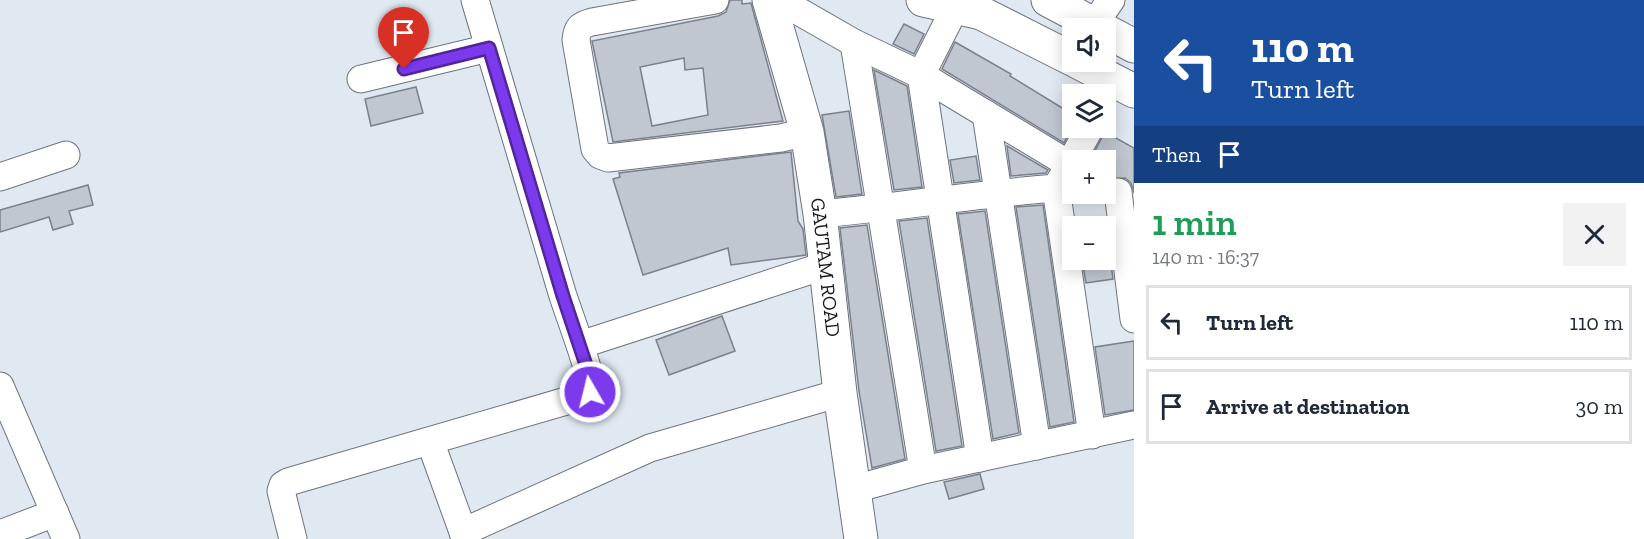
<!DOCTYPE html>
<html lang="en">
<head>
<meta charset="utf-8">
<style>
	body { margin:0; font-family:"Zilla Slab",serif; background:#f2f2f3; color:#1f2937; height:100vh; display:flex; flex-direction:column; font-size:22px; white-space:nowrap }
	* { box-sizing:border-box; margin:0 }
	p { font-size:20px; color:#747a83 }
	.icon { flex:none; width:33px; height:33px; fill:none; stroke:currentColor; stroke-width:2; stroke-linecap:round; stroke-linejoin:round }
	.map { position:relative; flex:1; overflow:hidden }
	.sheet { display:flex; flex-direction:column; background:#fff; width:510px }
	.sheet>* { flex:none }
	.guide { background:#1a4fa0; color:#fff; overflow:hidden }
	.tools { position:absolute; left:1062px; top:18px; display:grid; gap:12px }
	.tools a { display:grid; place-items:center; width:54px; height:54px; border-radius:0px; background:#fff; box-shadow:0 3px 15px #0003; font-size:30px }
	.pin { position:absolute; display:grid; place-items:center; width:51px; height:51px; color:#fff; margin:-62px -26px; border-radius:50% 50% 50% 0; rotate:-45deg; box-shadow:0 0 6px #0007 }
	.pin .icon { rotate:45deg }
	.me { position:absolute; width:66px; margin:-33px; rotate:352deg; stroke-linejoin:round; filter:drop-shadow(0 0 4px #0008) }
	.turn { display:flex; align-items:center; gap:21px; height:126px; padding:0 18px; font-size:27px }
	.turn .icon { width:78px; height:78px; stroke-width:2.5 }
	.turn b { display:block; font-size:42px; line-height:51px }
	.then { display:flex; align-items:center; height:57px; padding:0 18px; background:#0003; gap:12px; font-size:22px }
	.round { display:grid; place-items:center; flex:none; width:63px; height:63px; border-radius:0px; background:#f2f2f3 }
	.head { display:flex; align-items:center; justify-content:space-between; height:102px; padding:0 18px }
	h1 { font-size:36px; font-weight:600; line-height:45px; color:#1e9e55 }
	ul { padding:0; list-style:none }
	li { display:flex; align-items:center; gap:18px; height:75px; margin:0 12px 9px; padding:0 6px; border:3px solid #e0e1e3; border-radius:0px }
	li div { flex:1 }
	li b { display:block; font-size:22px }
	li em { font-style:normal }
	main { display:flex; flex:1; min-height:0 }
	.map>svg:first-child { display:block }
	.building { fill:#c0c7d0; stroke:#7b818a; stroke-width:1.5; fill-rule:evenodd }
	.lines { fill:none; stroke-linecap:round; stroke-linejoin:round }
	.street-casing { stroke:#6d747c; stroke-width:29 }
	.secondary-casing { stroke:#6d747c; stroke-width:35 }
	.primary-casing { stroke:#6d747c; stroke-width:35 }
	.street { stroke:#fff; stroke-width:27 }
	.secondary { stroke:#fff; stroke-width:33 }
	.primary { stroke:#fff; stroke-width:33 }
	.route-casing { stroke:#51269a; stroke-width:15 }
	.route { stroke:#7c3aed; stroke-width:10 }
	.labels { text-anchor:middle; stroke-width:4.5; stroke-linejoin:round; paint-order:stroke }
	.street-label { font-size:20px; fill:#181b1e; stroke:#fff }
</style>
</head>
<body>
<main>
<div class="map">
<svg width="1134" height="539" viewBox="0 0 1134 539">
	<rect width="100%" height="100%" fill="#e0e8f1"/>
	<g class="building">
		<path d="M 730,0 L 742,0 L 742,4 L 751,3 L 783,121 L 613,142 L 592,41 L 718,16 L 726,12 ZM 684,58 L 685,70 L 703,68 L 708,115 L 652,126 L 640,67 Z"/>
		<path d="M 904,24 L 924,34 L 914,54 L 893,44 Z"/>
		<path d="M 955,42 L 1011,74 L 1010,76 L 1072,114 L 1072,127 L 1064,143 L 942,69 Z"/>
		<path d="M 874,70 L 907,86 L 922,187 L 894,190 Z"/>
		<path d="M 416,87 L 423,113 L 371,126 L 365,99 Z"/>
		<path d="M 849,111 L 862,194 L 836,197 L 822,115 Z"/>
		<path d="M 1105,132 L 1134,148 L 1134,193 L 1131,183 L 1125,178 L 1106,179 L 1106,160 L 1090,160 Z"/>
		<path d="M 1007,146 L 1048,170 L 1046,173 L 1011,176 Z"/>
		<path d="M 791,152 L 798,221 L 803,229 L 806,255 L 731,265 L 728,248 L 643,275 L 613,179 L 620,177 L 619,173 Z"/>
		<path d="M 976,156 L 980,180 L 954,183 L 950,160 Z"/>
		<path d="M 88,185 L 93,205 L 69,211 L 73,224 L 53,230 L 49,217 L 0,232 L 0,210 Z"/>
		<path d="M 1043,205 L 1074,422 L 1050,427 L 1016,207 Z"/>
		<path d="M 985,211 L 1019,433 L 993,439 L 958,214 Z"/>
		<path d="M 927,218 L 962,446 L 936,451 L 899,221 Z"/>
		<path d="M 867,225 L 905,459 L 872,468 L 859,391 L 840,228 Z"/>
		<path d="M 1109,250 L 1113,279 L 1086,283 L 1082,260 L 1106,260 L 1106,251 Z"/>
		<path d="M 722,316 L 735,351 L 669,375 L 656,340 Z"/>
		<path d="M 1134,341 L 1134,410 L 1105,415 L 1095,347 Z"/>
		<path d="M 980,474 L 984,489 L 949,499 L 944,482 Z"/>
	</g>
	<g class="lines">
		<g class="street-casing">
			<g id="street">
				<path d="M 475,0 L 563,296 L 580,345"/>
				<path d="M 715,0 L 592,22 C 580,25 577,28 576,40 L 595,149 L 600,155 L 608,158 L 781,138 L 807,132"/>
				<path d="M 779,0 L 854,43 L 921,75 L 1072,166"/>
				<path d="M 959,0 L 921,75 L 980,458"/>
				<path d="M 1094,24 L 1111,0"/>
				<path d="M 854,43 L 923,470"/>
				<path d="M 361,79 L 489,48"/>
				<path d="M 986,114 L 1037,446"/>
				<path d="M 0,177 L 66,155"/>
				<path d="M 1056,188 L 1092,435"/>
				<path d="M 1118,192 L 1134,319"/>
				<path d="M 820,214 C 899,207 977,194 1056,188 L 1090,128"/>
				<path d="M 0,386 L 66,539"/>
				<path d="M 430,441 L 463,532"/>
				<path d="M 855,489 L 923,470 L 1134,425"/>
				<path d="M 0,534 L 55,513"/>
				<path d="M 293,539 L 281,491 L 283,485 L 288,482 L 580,397 L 590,392 L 592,383 L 580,345 L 827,265"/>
				<path d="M 466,539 L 463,532 L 650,448 L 840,393"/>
			</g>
		</g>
		<g class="secondary-casing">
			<g id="secondary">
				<path id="s1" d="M 769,0 L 807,132 L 820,214 L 840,393 L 861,539"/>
				<path d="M 923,0 L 981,13 L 1072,59"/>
				<path d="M 1048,0 L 1101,28"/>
				<path d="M 1106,31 L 1134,46"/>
				<path d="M 1078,62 L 1134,91"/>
			</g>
		</g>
		<g class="primary-casing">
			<path id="primary" d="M 960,0 L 981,13"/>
		</g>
		<use href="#street" class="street"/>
		<use href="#secondary" class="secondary"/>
		<use href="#primary" class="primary"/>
	</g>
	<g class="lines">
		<g class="route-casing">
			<path id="route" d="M 404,69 L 489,48 L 563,296 L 592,383 L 590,392"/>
		</g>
		<use href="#route" class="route"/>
	</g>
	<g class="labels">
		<g class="street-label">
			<text dy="7" stroke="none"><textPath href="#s1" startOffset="274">GAUTAM ROAD</textPath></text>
		</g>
	</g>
</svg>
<div class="tools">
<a><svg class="icon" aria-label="sound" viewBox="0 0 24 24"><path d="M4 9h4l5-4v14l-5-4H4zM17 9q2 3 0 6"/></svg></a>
<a><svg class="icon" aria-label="layers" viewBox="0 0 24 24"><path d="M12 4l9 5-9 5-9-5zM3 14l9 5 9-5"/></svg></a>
<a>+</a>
<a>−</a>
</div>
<div class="pin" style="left:404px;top:69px;background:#d93025"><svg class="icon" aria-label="arrive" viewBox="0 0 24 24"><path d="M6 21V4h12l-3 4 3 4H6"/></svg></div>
<svg class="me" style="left:590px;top:392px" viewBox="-20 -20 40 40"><circle r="17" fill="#7c3aed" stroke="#fff" stroke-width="3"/><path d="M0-11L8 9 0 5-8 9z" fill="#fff"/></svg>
</div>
<section class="sheet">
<div class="guide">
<div class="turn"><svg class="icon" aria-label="left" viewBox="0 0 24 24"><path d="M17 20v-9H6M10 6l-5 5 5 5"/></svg><div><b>110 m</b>Turn left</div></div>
<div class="then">Then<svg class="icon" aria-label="arrive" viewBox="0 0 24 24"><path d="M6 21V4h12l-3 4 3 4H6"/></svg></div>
</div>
<div class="head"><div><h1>1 min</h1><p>140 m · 16:37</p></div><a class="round"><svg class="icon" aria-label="close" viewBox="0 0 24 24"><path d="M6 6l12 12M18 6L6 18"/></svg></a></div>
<ul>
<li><svg class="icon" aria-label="left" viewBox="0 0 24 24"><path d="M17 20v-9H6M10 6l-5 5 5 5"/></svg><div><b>Turn left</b></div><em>110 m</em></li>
<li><svg class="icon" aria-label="arrive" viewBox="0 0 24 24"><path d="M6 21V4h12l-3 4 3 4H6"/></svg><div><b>Arrive at destination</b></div><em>30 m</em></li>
</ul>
</section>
</main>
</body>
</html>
